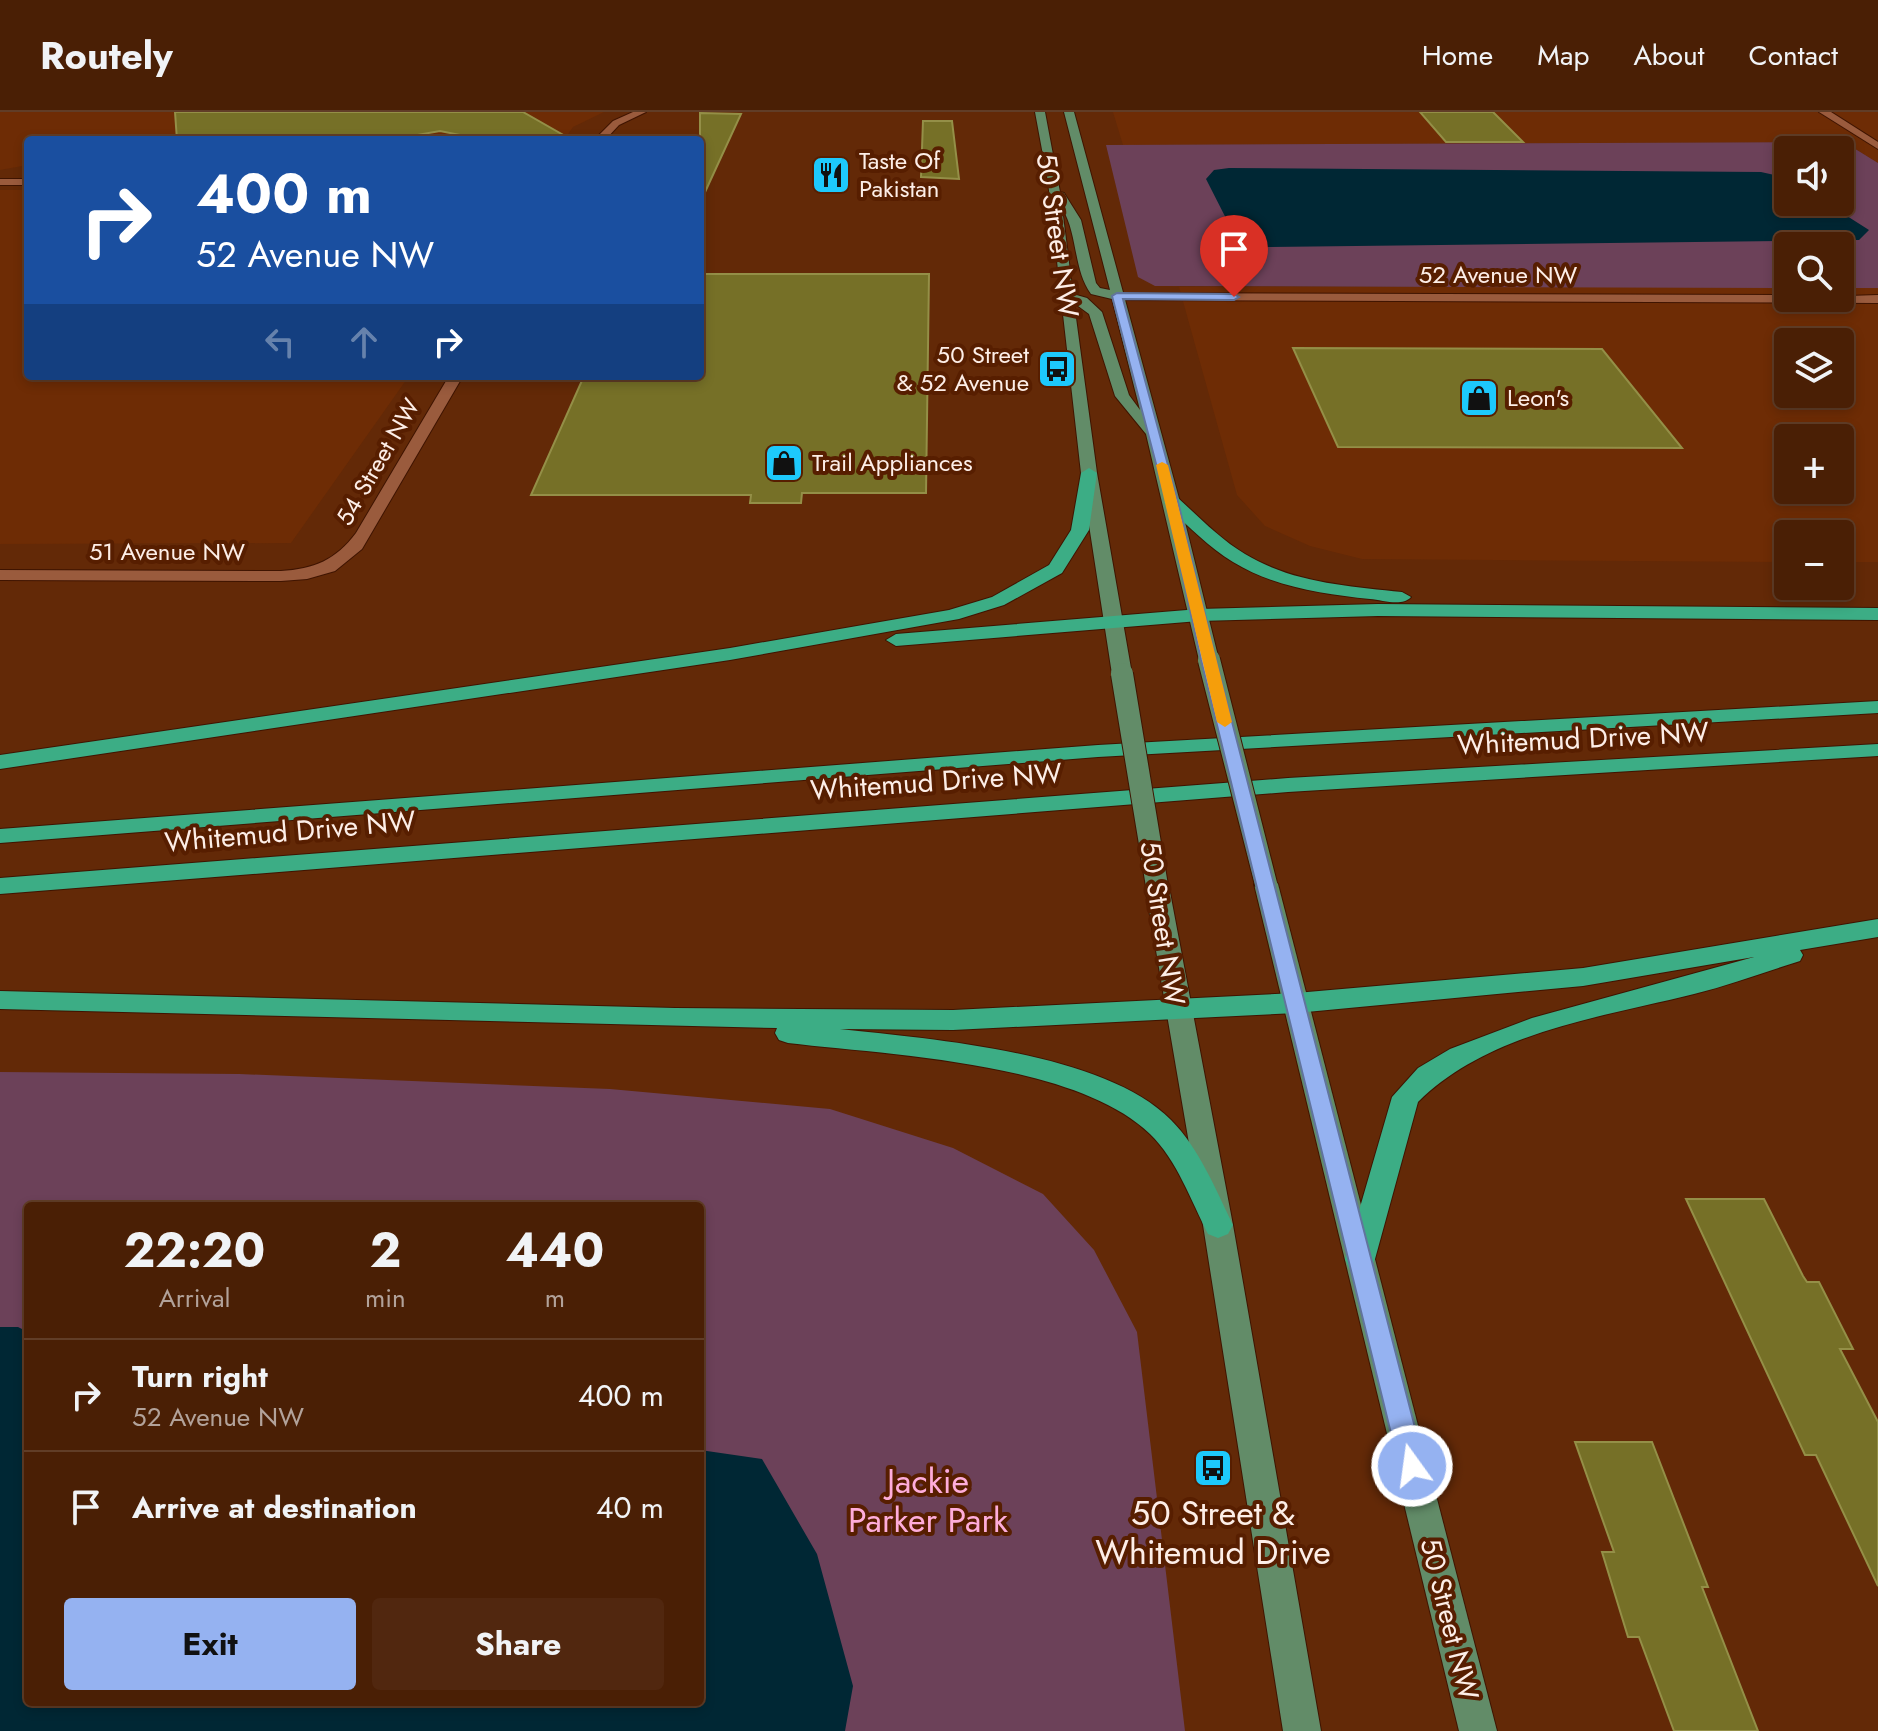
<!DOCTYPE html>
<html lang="en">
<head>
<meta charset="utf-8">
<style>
	body { margin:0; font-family:Jost,sans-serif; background:#51270f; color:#f1f3f6; height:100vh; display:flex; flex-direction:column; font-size:30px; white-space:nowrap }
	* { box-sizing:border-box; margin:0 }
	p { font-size:26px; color:#b2a29a }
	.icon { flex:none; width:44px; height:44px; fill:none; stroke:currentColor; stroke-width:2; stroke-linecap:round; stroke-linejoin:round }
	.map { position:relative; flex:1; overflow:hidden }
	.details { position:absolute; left:24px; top:1090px; width:680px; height:504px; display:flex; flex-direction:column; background:#4a1f05; border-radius:8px; box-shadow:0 4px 12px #0003,0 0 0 2px #613d27 }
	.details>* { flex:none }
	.banner { position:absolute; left:24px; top:24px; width:680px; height:244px; border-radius:8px; box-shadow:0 4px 12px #0003,0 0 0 2px #613d27; background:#1a4fa0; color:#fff; overflow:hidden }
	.tools { position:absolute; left:1774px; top:24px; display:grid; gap:16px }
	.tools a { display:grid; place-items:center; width:80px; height:80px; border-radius:8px; background:#4a1f05; box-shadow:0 4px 12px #0003,0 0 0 2px #613d27; font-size:40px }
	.pin { position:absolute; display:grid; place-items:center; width:68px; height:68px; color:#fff; margin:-82px -34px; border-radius:50% 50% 50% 0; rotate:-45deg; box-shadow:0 0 8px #0007 }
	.pin .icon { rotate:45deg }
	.me { position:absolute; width:88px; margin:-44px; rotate:346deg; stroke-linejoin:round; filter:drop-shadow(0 0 6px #0008) }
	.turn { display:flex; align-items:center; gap:28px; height:168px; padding:0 40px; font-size:36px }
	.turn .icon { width:104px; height:104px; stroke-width:2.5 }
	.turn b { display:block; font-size:56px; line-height:68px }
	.lanes { display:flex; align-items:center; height:76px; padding:0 40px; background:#0003; justify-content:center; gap:40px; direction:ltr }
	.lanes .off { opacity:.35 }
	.eta { display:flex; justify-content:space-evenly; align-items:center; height:136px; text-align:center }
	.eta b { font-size:48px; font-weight:700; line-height:56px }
	.button { display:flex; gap:16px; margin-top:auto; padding:16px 40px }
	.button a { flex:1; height:92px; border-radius:8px; background:#95b2f1; color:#111; font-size:32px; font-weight:700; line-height:92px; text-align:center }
	.button a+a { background:#51270f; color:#f1f3f6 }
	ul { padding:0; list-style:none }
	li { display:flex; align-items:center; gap:24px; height:112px; padding:0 40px; border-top:2px solid #613d27 }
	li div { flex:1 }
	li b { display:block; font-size:30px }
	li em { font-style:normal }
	header { display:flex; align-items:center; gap:48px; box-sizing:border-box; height:112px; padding:0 40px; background:#4a1f05; border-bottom:2px solid #613d27 }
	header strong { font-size:38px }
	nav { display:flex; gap:44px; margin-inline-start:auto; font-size:28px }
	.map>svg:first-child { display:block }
	.built { fill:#6e2c05; fill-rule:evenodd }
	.green { fill:#6c4159; fill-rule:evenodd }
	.water { fill:#002734 }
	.building { fill:#767027; stroke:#948f47; stroke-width:2 }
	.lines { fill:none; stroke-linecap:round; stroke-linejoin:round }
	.minor-casing { stroke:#3f1400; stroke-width:2 }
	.major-casing { stroke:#3f1400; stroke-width:2 }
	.highway-casing { stroke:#3f1400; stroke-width:2 }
	.minor { fill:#9a5b3d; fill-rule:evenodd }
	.major { fill:#628c68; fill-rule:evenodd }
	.highway { fill:#3cad85; fill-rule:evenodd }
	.major-bridge-casing { stroke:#3f1400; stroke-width:24; stroke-linecap:butt }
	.major-bridge { stroke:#628c68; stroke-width:22 }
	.route { fill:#95b2f1; stroke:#61749d; stroke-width:2 }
	.slow { fill:#f59e0b }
	.labels { text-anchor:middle; stroke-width:8; stroke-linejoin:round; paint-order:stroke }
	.far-poi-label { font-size:24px; fill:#fdeee7; stroke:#571e00; text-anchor:start }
	.far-street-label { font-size:24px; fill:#fdeee7; stroke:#571e00 }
	.street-label { font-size:28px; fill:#fdeee7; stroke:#571e00 }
	.near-park-label { font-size:34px; fill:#feadda; stroke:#571e00 }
	.near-poi-label { font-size:34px; fill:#fdeee7; stroke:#571e00 }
</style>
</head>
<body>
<header>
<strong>Routely</strong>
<nav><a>Home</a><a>Map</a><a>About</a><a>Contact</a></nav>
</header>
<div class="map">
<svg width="1878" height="1619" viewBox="0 0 1878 1619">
	<rect width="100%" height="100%" fill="#632907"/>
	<g class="built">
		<path d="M 0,0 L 347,0 L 179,28 L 28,28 L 28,53 L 0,58 Z"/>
		<path d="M 411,0 L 604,0 L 573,15 L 564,28 L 251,28 Z"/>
		<path d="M 1113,0 L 1878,0 L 1878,51 L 1844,30 L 1123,33 Z"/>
		<path d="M 0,78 L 28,78 L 28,264 L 409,264 L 291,431 L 0,432 Z"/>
		<path d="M 1179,175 L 1788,175 L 1788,186 L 1840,186 L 1840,175 L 1878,175 L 1878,450 L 1840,450 L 1840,422 L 1788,422 L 1788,450 L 1362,447 L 1310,434 L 1265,414 L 1237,383 ZM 1788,230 L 1840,230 L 1840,282 L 1788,282 ZM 1788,326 L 1840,326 L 1840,378 L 1788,378 Z"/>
	</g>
	<g class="green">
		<path d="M 1844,30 L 1878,51 L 1878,176 L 1840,176 L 1840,134 L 1788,134 L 1788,176 L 1155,174 L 1138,165 L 1106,33 ZM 1788,38 L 1840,38 L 1840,90 L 1788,90 Z"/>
		<path d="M 0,960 L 239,962 L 610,977 L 830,997 L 953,1036 L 1043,1082 L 1094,1138 L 1137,1220 L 1185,1619 L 0,1619 ZM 28,1094 L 700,1094 L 700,1590 L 28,1590 Z"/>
	</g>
	<g class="water">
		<path d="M 1229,56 L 1761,60 L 1788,66 L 1788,90 L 1825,90 L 1869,118 L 1859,128 L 1268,135 L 1236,126 L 1206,67 L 1214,58 Z"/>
		<path d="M 0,1215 L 18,1215 L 28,1220 L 28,1590 L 700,1590 L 700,1338 L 762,1347 L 817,1442 L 853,1574 L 845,1619 L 0,1619 Z"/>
	</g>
	<g class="building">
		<path d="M 175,0 L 523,0 L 572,28 L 485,28 L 440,19 L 389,28 L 177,28 Z"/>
		<path d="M 1420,0 L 1493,0 L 1523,30 L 1446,30 Z"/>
		<path d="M 700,1 L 741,2 L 700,91 Z"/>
		<path d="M 923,9 L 952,9 L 959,67 L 921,65 Z"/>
		<path d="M 700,162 L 929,162 L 926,381 L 802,381 L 801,391 L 750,391 L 751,383 L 531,383 L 584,264 L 700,264 Z"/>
		<path d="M 1293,236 L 1602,237 L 1682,336 L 1338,335 Z"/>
		<path d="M 1686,1087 L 1764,1087 L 1803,1164 L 1807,1170 L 1819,1170 L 1853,1237 L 1840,1237 L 1878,1310 L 1878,1474 L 1816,1343 L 1805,1343 Z"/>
		<path d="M 1575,1330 L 1652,1330 L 1708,1475 L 1702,1475 L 1758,1619 L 1674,1619 L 1639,1525 L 1628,1525 L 1602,1440 L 1614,1440 Z"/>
	</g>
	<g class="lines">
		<g class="minor-casing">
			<g id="minor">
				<path d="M 633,0 L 646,0 L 619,13 L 605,28 L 594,28 L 613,9 Z"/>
				<path d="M 1819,0 L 1831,0 L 1878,30 L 1878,37 Z"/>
				<rect x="0" y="67" width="28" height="6"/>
				<path d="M 1112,181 L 1788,183 L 1788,186 L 1878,183 L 1878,191 L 1117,188 L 1111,184 Z"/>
				<path d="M 449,264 L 463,264 L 362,437 L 335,459 L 307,467 L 281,469 L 0,468 L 0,458 L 281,459 C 314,457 336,448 356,421 Z"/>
			</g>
		</g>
		<g class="major-casing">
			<g id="major">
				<path d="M 1035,0 L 1045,0 L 1060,80 L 1064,81 L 1081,108 L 1096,171 L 1100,176 L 1110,178 L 1064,0 L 1074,0 L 1180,390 L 1219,548 L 1216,552 L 1209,554 L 1199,548 L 1146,322 L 1115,284 L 1089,202 L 1074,191 L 1097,361 L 1132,562 L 1122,568 L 1112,562 L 1081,361 L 1048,70 ZM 1062,96 C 1078,122 1073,157 1091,182 L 1112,187 L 1140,298 L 1129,283 L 1102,200 L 1087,186 L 1073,182 Z"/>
				<path d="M 1266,764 L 1274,766 L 1278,772 L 1497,1619 L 1459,1619 L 1254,772 L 1258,766 Z"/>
				<path d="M 1158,772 L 1166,774 L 1170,780 L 1233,1113 L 1321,1619 L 1283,1619 L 1203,1113 L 1146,780 L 1150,774 Z"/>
			</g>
		</g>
		<g class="highway-casing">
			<g id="highway">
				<path d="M 1089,356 L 1097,361 L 1089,418 L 1062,461 L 1004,493 L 959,507 L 730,548 L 0,657 L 0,643 L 730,536 L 949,498 L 992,485 L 1049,453 L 1071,418 L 1081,361 Z"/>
				<path d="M 1172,385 L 1178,386 C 1200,406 1220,427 1245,442 C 1293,471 1348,474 1402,480 L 1411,485 C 1402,495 1383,488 1370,487 C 1323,482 1274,475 1233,450 C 1208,435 1188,413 1166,394 L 1164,390 Z"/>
				<path d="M 1378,492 L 1878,496 L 1878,508 L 1378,504 L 1199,509 L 896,534 L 886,528 L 896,522 L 1199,497 Z"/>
				<path d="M 1878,589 L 1878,601 L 1098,645 L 0,731 L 0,717 L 1098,633 Z"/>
				<path d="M 1878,632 L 1878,644 L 1288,680 L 0,782 L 0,766 L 1288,666 Z"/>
				<path d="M 1878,807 L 1878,825 L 1800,838 L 1803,843 L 1800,849 C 1765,860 1730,873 1694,882 C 1602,905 1488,920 1418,990 L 1375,1147 L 1371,1156 L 1360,1160 L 1349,1156 L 1345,1147 L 1392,985 L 1418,956 L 1450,937 L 1532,906 L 1754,845 L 1583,874 L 1296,901 L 953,918 L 840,917 C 931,927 1104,940 1171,1008 C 1199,1036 1216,1078 1233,1113 L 1228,1122 L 1218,1126 L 1208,1122 C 1191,1089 1177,1048 1150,1022 C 1075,950 889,943 788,931 L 779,928 L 775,921 L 777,916 L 0,897 L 0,879 L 675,896 L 953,898 L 1296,881 L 1583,856 Z"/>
			</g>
		</g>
		<use href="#minor" class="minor"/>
		<use href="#major" class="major"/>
		<use href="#highway" class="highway"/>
		<g class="major-bridge-casing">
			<g id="major-bridge">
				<path d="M 1209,548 L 1266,772"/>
				<path d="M 1122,562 L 1158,780"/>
			</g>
		</g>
		<use href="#major-bridge" class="major-bridge"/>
	</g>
	<path class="route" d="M 1117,181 L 1234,182 L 1239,185 L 1234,188 L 1123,187 L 1178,390 L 1216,548 L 1425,1354 L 1421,1363 L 1412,1366 L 1403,1363 L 1399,1354 L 1201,548 L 1166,390 L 1112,184 Z"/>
	<path class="slow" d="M 1162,350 L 1168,353 L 1232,610 L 1225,615 L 1217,610 L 1156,353 Z"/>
	<defs>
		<g id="restaurant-square" transform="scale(2)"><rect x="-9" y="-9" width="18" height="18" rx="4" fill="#1dc9fc" stroke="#571e00"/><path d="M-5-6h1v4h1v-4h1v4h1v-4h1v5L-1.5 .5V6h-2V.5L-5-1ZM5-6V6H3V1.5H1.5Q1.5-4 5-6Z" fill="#111"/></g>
		<g id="bus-square" transform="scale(2)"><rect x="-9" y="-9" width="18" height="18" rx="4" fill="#1dc9fc" stroke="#571e00"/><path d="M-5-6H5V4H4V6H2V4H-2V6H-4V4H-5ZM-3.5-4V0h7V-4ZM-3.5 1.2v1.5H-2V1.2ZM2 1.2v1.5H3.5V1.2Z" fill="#111"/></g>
		<g id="shop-square" transform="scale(2)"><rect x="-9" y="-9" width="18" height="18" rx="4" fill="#1dc9fc" stroke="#571e00"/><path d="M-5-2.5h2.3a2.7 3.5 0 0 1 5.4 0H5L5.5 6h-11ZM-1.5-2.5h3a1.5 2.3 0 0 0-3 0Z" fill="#111"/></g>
	</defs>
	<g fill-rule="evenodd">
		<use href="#restaurant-square" x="831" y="63"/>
		<use href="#bus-square" x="1057" y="257"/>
		<use href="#shop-square" x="1479" y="286"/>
		<use href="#shop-square" x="784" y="351"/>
		<use href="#bus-square" x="1213" y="1356"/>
	</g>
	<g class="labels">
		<g class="far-poi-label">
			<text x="859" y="57">Taste Of<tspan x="859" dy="28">Pakistan</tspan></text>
			<text x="1029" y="251" text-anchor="end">50 Street<tspan x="1029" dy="28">&amp; 52 Avenue</tspan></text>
			<text x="1507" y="294">Leon's</text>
			<text x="812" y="359">Trail Appliances</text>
		</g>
		<g class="far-street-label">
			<text x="1498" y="171">52 Avenue NW</text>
			<text transform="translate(378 350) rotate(-60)" y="8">54 Street NW</text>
			<text x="167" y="448">51 Avenue NW</text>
		</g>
		<g class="street-label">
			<text transform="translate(1058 123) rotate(82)" y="10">50 Street NW</text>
			<text transform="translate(1583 626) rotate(-3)" y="10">Whitemud Drive NW</text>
			<text transform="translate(936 669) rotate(-4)" y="10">Whitemud Drive NW</text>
			<text transform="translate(290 719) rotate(-5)" y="10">Whitemud Drive NW</text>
			<text transform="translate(1163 811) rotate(81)" y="10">50 Street NW</text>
			<text transform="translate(1450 1507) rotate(76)" y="10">50 Street NW</text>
		</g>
		<g class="near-park-label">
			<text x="928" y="1381">Jackie<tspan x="928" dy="39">Parker Park</tspan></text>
		</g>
		<g class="near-poi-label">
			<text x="1213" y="1413">50 Street &amp;<tspan x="1213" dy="39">Whitemud Drive</tspan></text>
		</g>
	</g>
</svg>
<div class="tools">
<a><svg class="icon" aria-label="sound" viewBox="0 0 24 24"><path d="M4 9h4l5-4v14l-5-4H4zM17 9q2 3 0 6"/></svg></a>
<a><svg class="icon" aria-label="search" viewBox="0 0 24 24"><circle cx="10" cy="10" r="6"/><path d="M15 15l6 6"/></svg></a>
<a><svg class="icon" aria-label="layers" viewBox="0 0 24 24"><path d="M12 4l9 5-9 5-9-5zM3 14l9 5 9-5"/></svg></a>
<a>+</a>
<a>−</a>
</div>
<div class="pin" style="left:1234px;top:185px;background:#d93025"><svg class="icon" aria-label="arrive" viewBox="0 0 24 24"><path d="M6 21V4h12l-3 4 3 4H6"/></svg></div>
<svg class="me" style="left:1412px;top:1354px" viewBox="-20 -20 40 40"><circle r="17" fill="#95b2f1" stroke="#fff" stroke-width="3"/><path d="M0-11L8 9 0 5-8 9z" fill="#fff"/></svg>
<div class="banner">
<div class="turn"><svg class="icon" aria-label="right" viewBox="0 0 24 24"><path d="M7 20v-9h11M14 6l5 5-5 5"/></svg><div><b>400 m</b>52 Avenue NW</div></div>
<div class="lanes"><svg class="icon off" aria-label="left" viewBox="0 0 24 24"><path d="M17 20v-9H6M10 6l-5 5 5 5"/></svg><svg class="icon off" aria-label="ahead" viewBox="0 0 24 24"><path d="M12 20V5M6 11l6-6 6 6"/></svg><svg class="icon" aria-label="right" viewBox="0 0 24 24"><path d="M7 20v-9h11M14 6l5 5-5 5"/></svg></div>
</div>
<section class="details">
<div class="eta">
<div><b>22:20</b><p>Arrival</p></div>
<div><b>2</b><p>min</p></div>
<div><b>440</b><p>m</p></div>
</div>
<ul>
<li><svg class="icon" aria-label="right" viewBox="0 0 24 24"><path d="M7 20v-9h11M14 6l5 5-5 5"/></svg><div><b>Turn right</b><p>52 Avenue NW</p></div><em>400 m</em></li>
<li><svg class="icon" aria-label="arrive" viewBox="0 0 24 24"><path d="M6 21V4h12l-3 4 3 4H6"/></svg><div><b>Arrive at destination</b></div><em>40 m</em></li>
</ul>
<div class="button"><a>Exit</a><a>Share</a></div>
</section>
</div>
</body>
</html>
